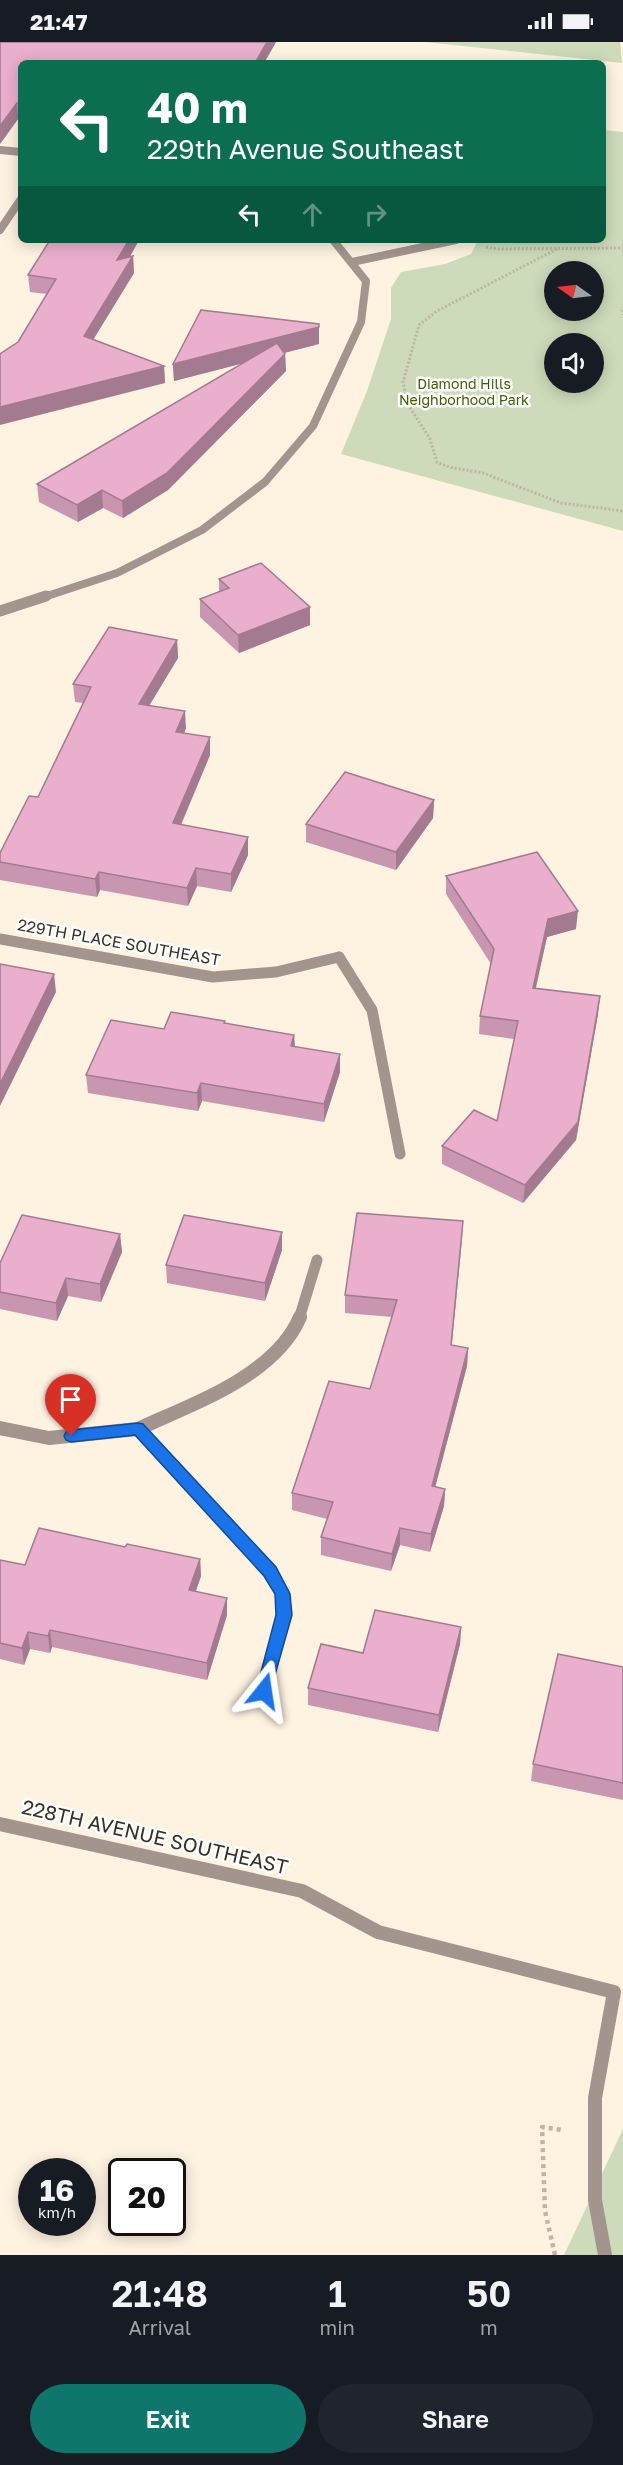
<!DOCTYPE html>
<html lang="en">
<head>
<meta charset="utf-8">
<style>
	body { margin:0; font-family:"Golos Text",sans-serif; background:#20242c; color:#f1f3f6; height:100vh; display:flex; flex-direction:column; font-size:22px; white-space:nowrap }
	* { box-sizing:border-box; margin:0 }
	p { font-size:20px; color:#9ea1a6 }
	.icon { flex:none; width:33px; height:33px; fill:none; stroke:currentColor; stroke-width:2; stroke-linecap:round; stroke-linejoin:round }
	.map { position:relative; height:2213px; overflow:hidden }
	.drawer { display:flex; flex-direction:column; background:#171b24; flex:1 }
	.drawer>* { flex:none }
	.top-card { position:absolute; left:18px; top:18px; width:588px; height:183px; border-radius:9px; box-shadow:0 3px 15px #0003; background:#0b6e4f; color:#fff; overflow:hidden }
	.needle { width:39px; rotate:284deg }
	.tools { position:absolute; left:544px; top:219px; display:grid; gap:12px }
	.tools a { display:grid; place-items:center; width:60px; height:60px; border-radius:50%; background:#171b24; box-shadow:0 3px 15px #0003; font-size:30px }
	.speed { position:absolute; left:18px; top:2116px; display:flex; gap:12px; font-size:30px; font-weight:700; text-align:center }
	.speed>* { display:grid; place-content:center; width:78px; height:78px; border-radius:50%; background:#171b24; box-shadow:0 3px 15px #0003; line-height:1 }
	.speed small { font-size:15px; font-weight:400 }
	.speed .limit { border:3px solid #111; border-radius:9px; background:#fff; color:#111 }
	.pin { position:absolute; display:grid; place-items:center; width:51px; height:51px; color:#fff; margin:-62px -26px; border-radius:50% 50% 50% 0; rotate:-45deg; box-shadow:0 0 6px #0007 }
	.pin .icon { rotate:45deg }
	.me { position:absolute; width:66px; margin:-33px; rotate:15deg; stroke-linejoin:round; filter:drop-shadow(0 0 4px #0008) }
	.turn { display:flex; align-items:center; gap:21px; height:126px; padding:0 30px; font-size:27px }
	.turn .icon { width:78px; height:78px; stroke-width:2.5 }
	.turn b { display:block; font-size:42px; line-height:51px }
	.lanes { display:flex; align-items:center; height:57px; padding:0 30px; background:#0003; justify-content:center; gap:30px; direction:ltr }
	.lanes .off { opacity:.35 }
	.eta { display:flex; justify-content:space-evenly; align-items:center; height:102px; text-align:center }
	.eta b { font-size:36px; font-weight:600; line-height:42px }
	.cta { display:flex; gap:12px; margin-top:auto; padding:12px 30px }
	.cta a { flex:1; height:69px; border-radius:36px; background:#0f766e; color:#fff; font-size:24px; font-weight:600; line-height:69px; text-align:center }
	.cta a+a { background:#20242c; color:#f1f3f6 }
	.status { display:flex; justify-content:space-between; align-items:center; height:42px; padding:0 30px; background:#171b24; direction:ltr }
	.status svg { height:16px; fill:currentColor }
	.map>svg:first-child { display:block }
	.green { fill:#cddbba; fill-rule:evenodd }
	.lines { fill:none; stroke-linecap:round; stroke-linejoin:round }
	.path-far1 { stroke:#bfb4a5; stroke-width:3; stroke-dasharray:2 2; stroke-linecap:butt }
	.path { stroke:#bfb4a5; stroke-width:4.5; stroke-dasharray:4 4; stroke-linecap:butt }
	.service-far1 { stroke:#a3948e; stroke-width:11 }
	.service { stroke:#a3948e; stroke-width:14 }
	.minor-far2 { stroke:#a3948e; stroke-width:8 }
	.minor-far1 { stroke:#a3948e; stroke-width:11 }
	.minor { stroke:#a3948e; stroke-width:14 }
	.wall { fill:#c896b0 }
	.shaded-wall { fill:#a37a90 }
	.building { fill:#e9afcd; stroke:#a37a90; stroke-width:1.5 }
	.route { fill:#1a73e8; stroke:#114b97; stroke-width:1.5 }
	.labels { text-anchor:middle; stroke-width:5; stroke-linejoin:round; paint-order:stroke }
	.far-park-label { font-size:14px; fill:#445b05; stroke:#fff }
	.street-label { font-size:16px; fill:#383025; stroke:#fff }
	.near-street-label { font-size:20px; fill:#383025; stroke:#fff }
</style>
</head>
<body>
<div class="status"><b>21:47</b><svg viewBox="0 0 49 12"><path d="M0 12V9h3v3zM5 12V6h3v6zM10 12V3h3v9zM15 12V0h3v12zM26 1h20v11H26zM47 4h2v5h-2z"/></svg></div>
<div class="map">
<svg width="623" height="2213" viewBox="0 0 623 2213">
	<rect width="100%" height="100%" fill="#fef2e1"/>
	<g class="green">
		<path d="M 425,0 L 620,0 L 622,21 Z"/>
		<path d="M 603,88 L 623,90 L 623,489 L 341,412 L 367,349 L 391,277 L 391,246 L 401,230 L 445,222 L 471,212 L 478,198 L 603,198 ZM 555,230 L 594,230 L 594,268 L 555,268 ZM 555,302 L 594,302 L 594,340 L 555,340 Z"/>
		<path d="M 623,2087 L 623,2213 L 564,2213 Z"/>
	</g>
	<g class="lines">
		<g class="path-far1">
			<path d="M 486,205 L 498,207 L 623,206"/>
			<path d="M 557,207 L 437,269 L 419,283 L 403,340 L 407,361 L 430,397 L 437,420 L 449,425 L 483,431 L 561,461 L 623,469"/>
			<path d="M 623,268 L 623,273"/>
		</g>
		<path class="path" d="M 555,2213 L 545,2169 L 542,2085 L 562,2088"/>
		<g class="service-far1">
			<path d="M 339,915 L 372,968 L 400,1112"/>
			<path d="M 299,1277 L 317,1218"/>
		</g>
		<path class="service" d="M 264,1649 L 284,1573 L 283,1552 L 270,1529 L 138,1387 C 192,1362 275,1334 300,1275"/>
		<g class="minor-far2">
			<path d="M 0,108 L 21,110"/>
			<path d="M 0,188 L 21,157"/>
			<path d="M 352,220 L 456,198"/>
			<path d="M 41,556 L 117,531 L 202,488 L 265,440 L 313,384 L 361,280 L 366,239 L 333,198"/>
		</g>
		<g class="minor-far1">
			<path d="M 0,569 L 46,554"/>
			<path d="M 0,897 L 213,935 L 276,930 L 339,915"/>
		</g>
		<g class="minor">
			<path d="M 0,1386 L 49,1396 L 138,1387"/>
			<path d="M 0,1782 L 302,1849 L 378,1890 L 614,1950 L 595,2056 L 595,2158 L 605,2213"/>
		</g>
	</g>
	<g class="wall">
		<path d="M 0,0 L 276,0 L 264,21 L 21,21 L 21,77 L 18,77 L 0,102 Z"/>
		<path d="M 50,198 L 139,198 L 130,215 L 133,214 L 134,231 L 93,298 L 164,324 L 165,341 L 18,300 L 47,252 L 30,250 L 28,233 Z"/>
		<path d="M 319,302 L 284,311 L 285,312 L 286,329 L 168,448 L 123,476 L 103,466 L 78,480 L 39,460 L 37,442 L 243,321 L 174,339 L 173,322 Z"/>
		<path d="M 219,537 L 310,583 L 239,611 L 200,575 L 200,557 L 219,550 Z"/>
		<path d="M 177,598 L 178,616 L 149,663 L 186,686 L 184,691 L 210,695 L 210,713 L 181,783 L 248,813 L 231,850 L 197,844 L 188,864 L 100,848 L 97,855 L 0,838 L 0,811 L 38,755 L 83,661 L 75,660 L 73,642 Z"/>
		<path d="M 434,758 L 433,776 L 396,828 L 306,800 L 306,782 Z"/>
		<path d="M 446,834 L 576,887 L 547,895 L 535,946 L 598,972 L 576,1098 L 523,1161 L 442,1122 L 442,1104 L 497,1079 L 514,997 L 479,992 L 480,974 L 491,922 L 446,852 Z"/>
		<path d="M 225,981 L 294,993 L 295,1004 L 340,1030 L 324,1080 L 202,1059 L 198,1069 L 88,1051 L 86,1033 L 164,987 Z"/>
		<path d="M 463,1179 L 451,1303 L 468,1306 L 467,1324 L 435,1445 L 445,1447 L 444,1464 L 430,1510 L 400,1503 L 391,1529 L 321,1513 L 321,1495 L 327,1477 L 292,1468 L 292,1451 L 370,1347 L 392,1275 L 345,1271 L 345,1253 Z"/>
		<path d="M 282,1190 L 282,1208 L 265,1259 L 167,1241 L 166,1223 Z"/>
		<path d="M 120,1192 L 122,1210 L 101,1260 L 68,1254 L 57,1279 L 0,1267 L 0,1221 Z"/>
		<path d="M 200,1517 L 201,1534 L 196,1549 L 227,1573 L 207,1638 L 52,1605 L 50,1611 L 30,1607 L 24,1623 L 0,1617 L 0,1518 L 25,1523 Z"/>
		<path d="M 461,1585 L 460,1602 L 438,1690 L 308,1663 L 308,1646 L 363,1611 Z"/>
		<path d="M 623,1625 L 623,1758 L 531,1739 L 533,1722 Z"/>
	</g>
	<g class="shaded-wall">
		<path d="M 267,0 L 276,0 L 264,21 L 255,21 Z"/>
		<path d="M 17,61 L 18,77 L 0,102 L 0,84 Z"/>
		<path d="M 129,198 L 139,198 L 118,235 L 117,218 Z"/>
		<path d="M 133,214 L 134,231 L 85,311 L 84,294 Z"/>
		<path d="M 319,285 L 319,302 L 174,339 L 173,322 Z"/>
		<path d="M 285,312 L 286,329 L 168,448 L 123,476 L 122,459 Z"/>
		<path d="M 164,324 L 165,341 L 0,383 L 0,365 Z"/>
		<path d="M 102,448 L 103,466 L 78,480 L 77,463 Z"/>
		<path d="M 310,565 L 310,583 L 239,611 L 238,593 Z"/>
		<path d="M 177,598 L 178,616 L 140,679 L 139,662 Z"/>
		<path d="M 185,669 L 186,686 L 177,708 L 176,690 Z"/>
		<path d="M 210,695 L 210,713 L 174,799 L 173,781 Z"/>
		<path d="M 434,758 L 433,776 L 396,828 L 396,810 Z"/>
		<path d="M 248,795 L 248,813 L 231,850 L 231,832 Z"/>
		<path d="M 196,826 L 197,844 L 188,864 L 187,846 Z"/>
		<path d="M 99,830 L 100,848 L 97,855 L 95,837 Z"/>
		<path d="M 578,869 L 576,887 L 547,895 L 532,964 L 533,946 L 548,877 Z"/>
		<path d="M 54,932 L 56,950 L 0,1064 L 0,1042 Z"/>
		<path d="M 600,954 L 598,972 L 576,1098 L 523,1161 L 525,1143 Z"/>
		<path d="M 294,993 L 295,1011 L 291,1004 Z"/>
		<path d="M 340,1012 L 340,1030 L 324,1080 L 324,1062 Z"/>
		<path d="M 201,1041 L 202,1059 L 198,1069 L 197,1051 Z"/>
		<path d="M 463,1179 L 462,1197 L 450,1321 L 451,1303 Z"/>
		<path d="M 282,1190 L 282,1208 L 265,1259 L 265,1241 Z"/>
		<path d="M 120,1192 L 122,1210 L 101,1260 L 100,1242 Z"/>
		<path d="M 66,1236 L 68,1254 L 57,1279 L 56,1261 Z"/>
		<path d="M 468,1306 L 467,1324 L 431,1461 L 432,1444 Z"/>
		<path d="M 445,1447 L 444,1464 L 430,1510 L 431,1492 Z"/>
		<path d="M 400,1486 L 400,1503 L 391,1529 L 392,1512 Z"/>
		<path d="M 200,1517 L 201,1534 L 190,1565 L 189,1548 Z"/>
		<path d="M 227,1556 L 227,1573 L 207,1638 L 207,1621 Z"/>
		<path d="M 461,1585 L 460,1602 L 438,1690 L 439,1673 Z"/>
		<path d="M 50,1588 L 52,1605 L 50,1611 L 48,1594 Z"/>
		<path d="M 28,1590 L 30,1607 L 24,1623 L 22,1606 Z"/>
	</g>
	<g class="building">
		<path d="M 0,0 L 267,0 L 255,21 L 21,21 L 21,61 L 17,61 L 0,84 Z"/>
		<path d="M 50,198 L 129,198 L 117,218 L 133,214 L 84,294 L 164,324 L 0,365 L 0,312 L 18,300 L 56,237 L 28,233 Z"/>
		<path d="M 201,268 L 319,282 L 319,285 L 173,322 Z"/>
		<path d="M 277,301 L 285,312 L 167,431 L 122,459 L 102,448 L 77,463 L 37,442 Z"/>
		<path d="M 261,521 L 310,565 L 238,593 L 200,557 L 229,546 L 219,537 Z"/>
		<path d="M 109,585 L 177,598 L 139,662 L 185,669 L 176,690 L 210,695 L 173,781 L 248,795 L 231,832 L 196,826 L 187,846 L 99,830 L 95,837 L 0,820 L 0,811 L 29,754 L 38,755 L 91,645 L 73,642 Z"/>
		<path d="M 345,730 L 434,758 L 396,810 L 306,782 Z"/>
		<path d="M 537,810 L 578,869 L 548,877 L 533,946 L 600,954 L 578,1080 L 525,1143 L 442,1104 L 474,1068 L 497,1079 L 518,979 L 480,974 L 494,907 L 446,834 Z"/>
		<path d="M 0,922 L 54,932 L 0,1042 Z"/>
		<path d="M 171,970 L 225,979 L 224,981 L 294,993 L 291,1004 L 340,1012 L 324,1062 L 201,1041 L 197,1051 L 86,1033 L 111,978 L 164,987 Z"/>
		<path d="M 357,1171 L 463,1179 L 451,1303 L 468,1306 L 432,1444 L 445,1447 L 431,1492 L 400,1486 L 392,1512 L 321,1495 L 333,1460 L 292,1451 L 329,1339 L 370,1347 L 397,1258 L 345,1253 Z"/>
		<path d="M 22,1173 L 120,1192 L 100,1242 L 66,1236 L 56,1261 L 0,1250 L 0,1221 Z"/>
		<path d="M 184,1173 L 282,1190 L 265,1241 L 166,1223 Z"/>
		<path d="M 39,1486 L 125,1505 L 127,1502 L 200,1517 L 189,1548 L 227,1556 L 207,1621 L 50,1588 L 48,1594 L 28,1590 L 22,1606 L 0,1601 L 0,1518 L 25,1523 Z"/>
		<path d="M 375,1568 L 461,1585 L 439,1673 L 308,1646 L 321,1602 L 363,1611 Z"/>
		<path d="M 558,1612 L 623,1625 L 623,1741 L 533,1722 Z"/>
	</g>
	<path class="route" d="M 138,1381 L 143,1382 L 276,1525 L 290,1552 L 292,1573 L 269,1654 L 264,1656 L 258,1654 L 256,1649 L 276,1573 L 275,1552 L 264,1534 L 135,1393 L 71,1400 L 66,1398 L 64,1394 L 66,1390 L 71,1388 Z"/>
	<g class="labels">
		<g class="far-park-label">
			<text x="464" y="347">Diamond Hills<tspan x="464" dy="16">Neighborhood Park</tspan></text>
		</g>
		<g class="street-label">
			<text transform="translate(119 900) rotate(10)" y="6">229TH PLACE SOUTHEAST</text>
		</g>
		<g class="near-street-label">
			<text transform="translate(155 1795) rotate(13)" y="7">228TH AVENUE SOUTHEAST</text>
		</g>
	</g>
</svg>
<div class="tools">
<a><svg class="needle" viewBox="-14 -14 28 28"><path d="M0-13l5 13h-10z" fill="#e53935"/><path d="M0 13l5-13h-10z" fill="#9ea1a6"/></svg></a>
<a><svg class="icon" aria-label="sound" viewBox="0 0 24 24"><path d="M4 9h4l5-4v14l-5-4H4zM17 9q2 3 0 6"/></svg></a>
</div>
<div class="speed"><div>16<small>km/h</small></div><div class="limit">20</div></div>
<div class="pin" style="left:71px;top:1394px;background:#d93025"><svg class="icon" aria-label="arrive" viewBox="0 0 24 24"><path d="M6 21V4h12l-3 4 3 4H6"/></svg></div>
<svg class="me" style="left:264px;top:1649px" viewBox="-20 -20 40 40"><path d="M0-17L14 15 0 8-14 15z" fill="#1a73e8" stroke="#fff" stroke-width="4"/></svg>
<div class="top-card">
<div class="turn"><svg class="icon" aria-label="left" viewBox="0 0 24 24"><path d="M17 20v-9H6M10 6l-5 5 5 5"/></svg><div><b>40 m</b>229th Avenue Southeast</div></div>
<div class="lanes"><svg class="icon" aria-label="left" viewBox="0 0 24 24"><path d="M17 20v-9H6M10 6l-5 5 5 5"/></svg><svg class="icon off" aria-label="ahead" viewBox="0 0 24 24"><path d="M12 20V5M6 11l6-6 6 6"/></svg><svg class="icon off" aria-label="right" viewBox="0 0 24 24"><path d="M7 20v-9h11M14 6l5 5-5 5"/></svg></div>
</div>
</div>
<section class="drawer">
<div class="eta">
<div><b>21:48</b><p>Arrival</p></div>
<div><b>1</b><p>min</p></div>
<div><b>50</b><p>m</p></div>
</div>
<div class="cta"><a>Exit</a><a>Share</a></div>
</section>
</body>
</html>
